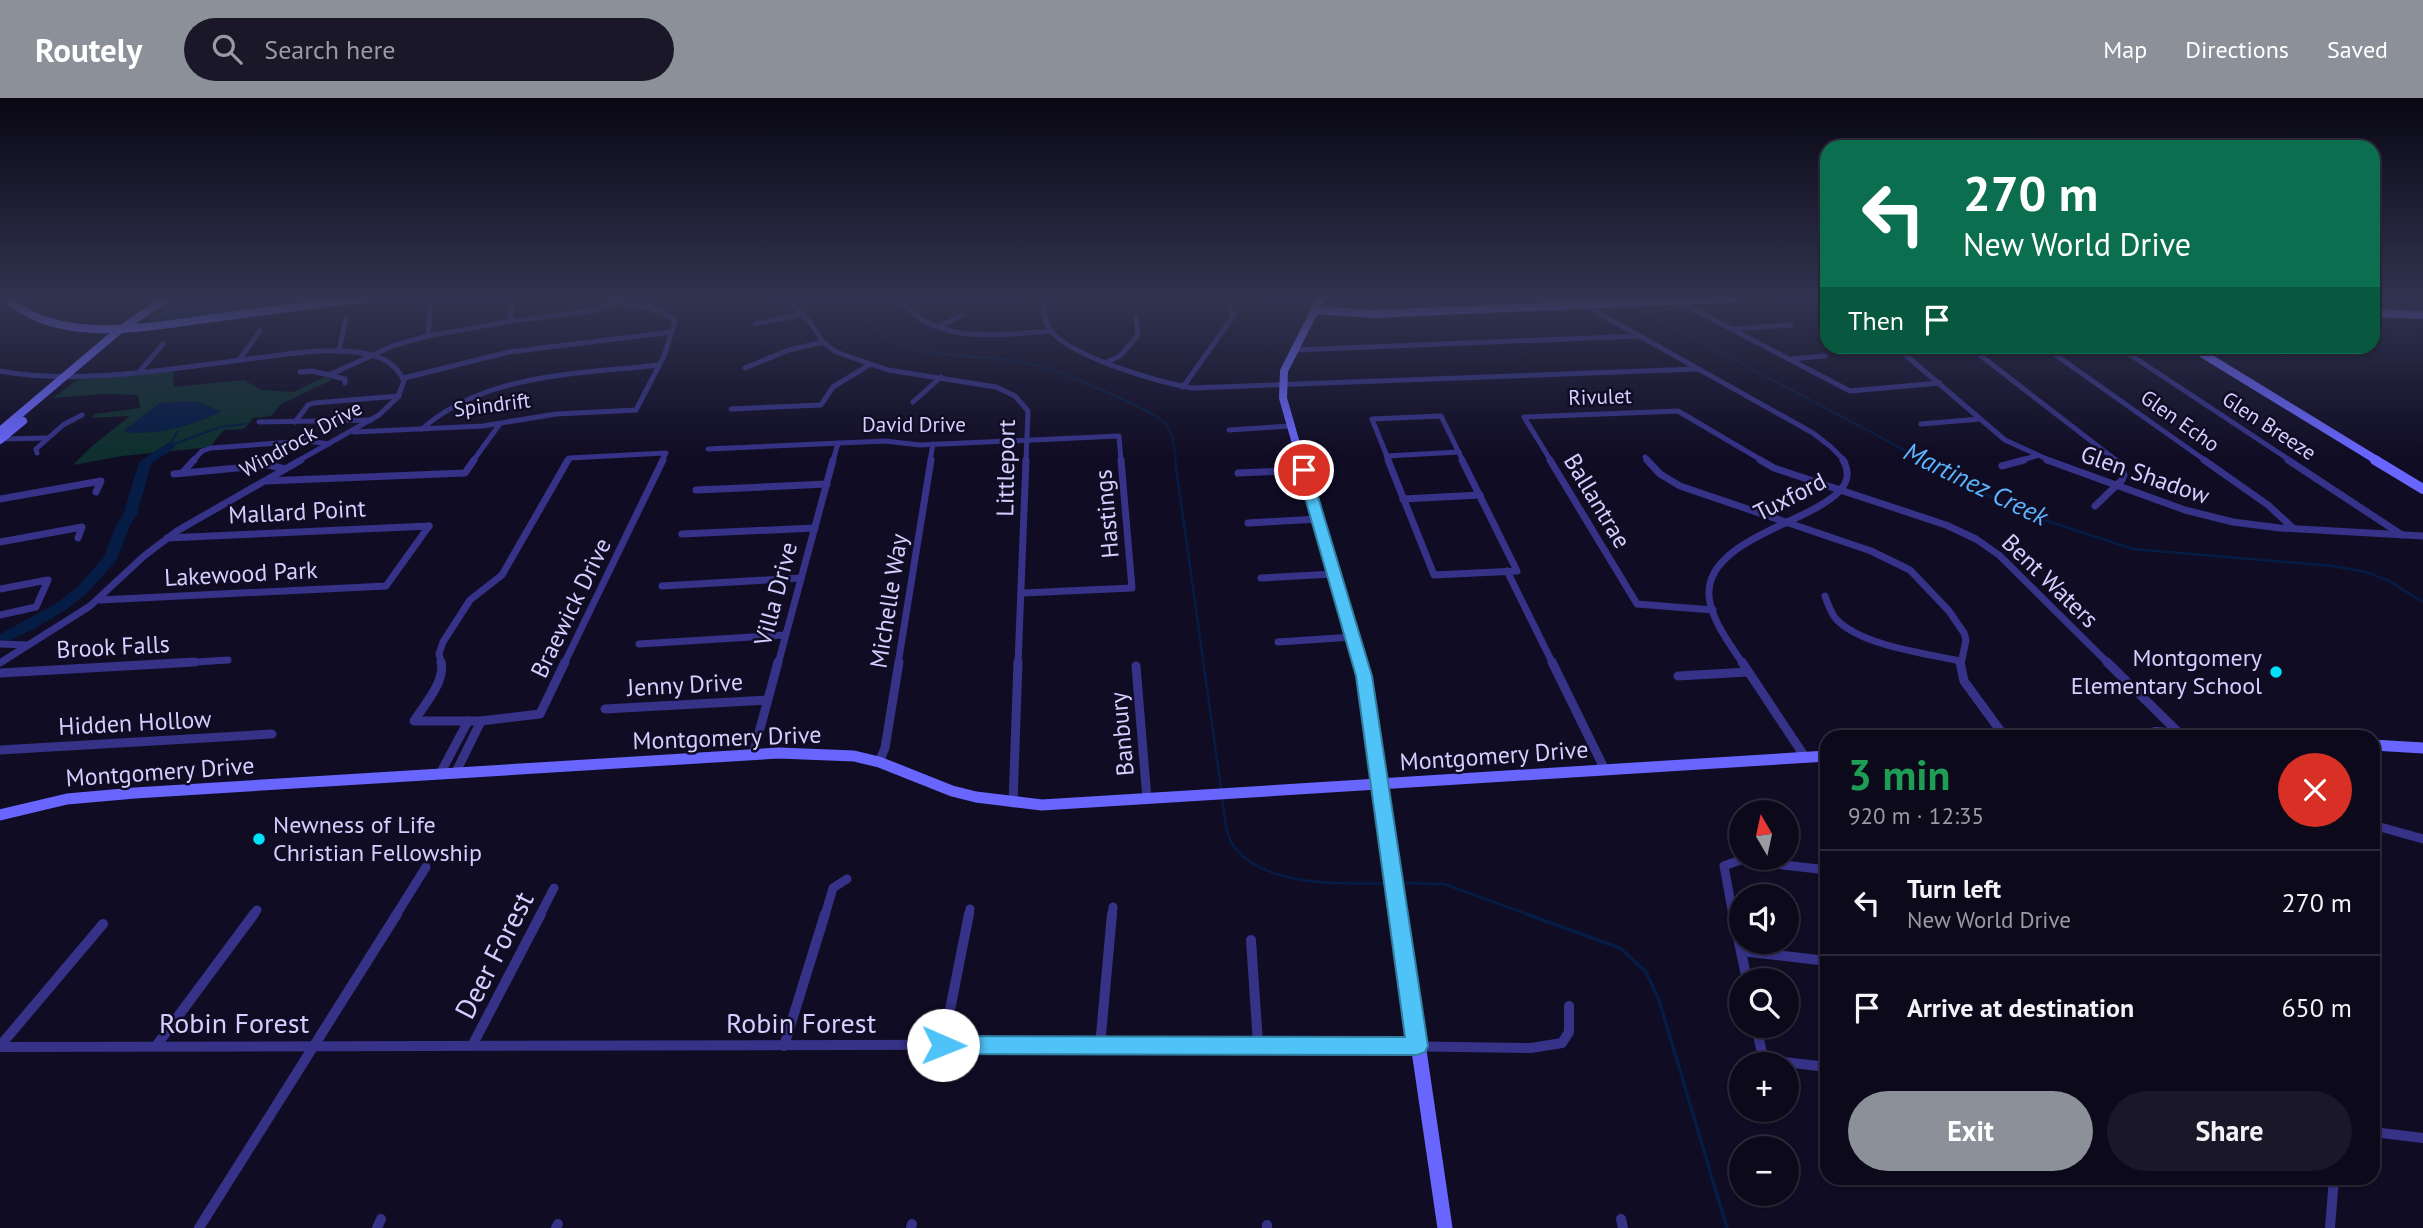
<!DOCTYPE html>
<html lang="en">
<head>
<meta charset="utf-8">
<style>
	body { margin:0; font-family:"PT Sans",sans-serif; background:#1a1728; color:#f1f3f6; height:100vh; display:flex; flex-direction:column; font-size:26px; white-space:nowrap }
	* { box-sizing:border-box; margin:0 }
	p { font-size:23px; color:#9a9aa3 }
	.icon { flex:none; width:38px; height:38px; fill:none; stroke:currentColor; stroke-width:2; stroke-linecap:round; stroke-linejoin:round }
	.map { position:relative; flex:1; overflow:hidden }
	.details { position:absolute; left:1820px; top:632px; width:560px; height:455px; display:flex; flex-direction:column; background:#0c091b; border-radius:21px; box-shadow:0 2px 5px #0004,0 0 0 2px #2c2a3a }
	.details>* { flex:none }
	.top-card { position:absolute; left:1820px; top:42px; width:560px; height:214px; border-radius:21px; box-shadow:0 2px 5px #0004,0 0 0 2px #2c2a3a; background:#0b6e4f; color:#fff; overflow:hidden }
	.needle { width:46px; rotate:351deg }
	.buttons { position:absolute; left:1729px; top:702px; display:grid; gap:14px }
	.buttons a { display:grid; place-items:center; width:70px; height:70px; border-radius:50%; background:#0c091b; box-shadow:0 2px 5px #0004,0 0 0 2px #2c2a3a; font-size:35px }
	.pin { position:absolute; display:grid; place-items:center; width:60px; height:60px; color:#fff; margin:-30px; border:4px solid #fff; border-radius:50%; box-shadow:0 2px 7px #0007 }
	.me { position:absolute; width:77px; margin:-38px; rotate:91deg; stroke-linejoin:round; filter:drop-shadow(0 0 5px #0008) }
	.turn { display:flex; align-items:center; gap:24px; height:147px; padding:0 28px; font-size:32px }
	.turn .icon { width:91px; height:91px; stroke-width:2.5 }
	.turn b { display:block; font-size:49px; line-height:60px }
	.then { display:flex; align-items:center; height:66px; padding:0 28px; background:#0003; gap:14px; font-size:26px }
	.round { display:grid; place-items:center; flex:none; width:74px; height:74px; border-radius:37px; background:#1a1728 }
	.summary { display:flex; align-items:center; justify-content:space-between; height:119px; padding:0 28px }
	h1 { font-size:42px; font-weight:800; line-height:52px; color:#1e9e55 }
	.button { display:flex; gap:14px; margin-top:auto; padding:14px 28px }
	.button a { flex:1; height:80px; border-radius:42px; background:#8c9099; color:#fff; font-size:28px; font-weight:800; line-height:80px; text-align:center }
	.button a+a { background:#1a1728; color:#f1f3f6 }
	ul { padding:0; list-style:none }
	li { display:flex; align-items:center; gap:21px; height:105px; padding:0 28px; border-top:2px solid #2c2a3a }
	li div { flex:1 }
	li b { display:block; font-size:26px }
	li em { font-style:normal }
	header { display:flex; align-items:center; gap:42px; box-sizing:border-box; height:98px; padding:0 35px; background:#8c9099; color:#fff }
	header strong { font-size:33px }
	nav { display:flex; gap:38px; margin-inline-start:auto; font-size:24px }
	.search { width:490px; height:63px; background:#1a1728; display:flex; align-items:center; gap:18px; box-sizing:border-box; padding:0 24px; border-radius:38px; color:#9a9aa3; font-size:26px }
	.map>svg:first-child { display:block }
	.green { fill:#0e2f2e }
	.water { fill:#051c44 }
	.lines { fill:none; stroke-linecap:round; stroke-linejoin:round }
	.stream-far2 { stroke:#051c44; stroke-width:2 }
	.stream-far1 { stroke:#051c44; stroke-width:2.5 }
	.stream { stroke:#051c44; stroke-width:3.5 }
	.river { fill:#051c44; fill-rule:evenodd }
	.street-far3 { stroke:#353288; stroke-width:5 }
	.street-far2 { stroke:#353288; stroke-width:7 }
	.street-far1 { stroke:#353288; stroke-width:9 }
	.street { stroke:#353288; stroke-width:10 }
	.secondary-far3 { stroke:#6966ff; stroke-width:8 }
	.secondary-far2 { stroke:#6966ff; stroke-width:10 }
	.secondary-far1 { stroke:#6966ff; stroke-width:11 }
	.secondary { stroke:#6966ff; stroke-width:15 }
	.route { fill:#4fc3f7; stroke:#337fa1; stroke-width:2 }
	.poi-dot { fill:#00e2fa; stroke:#100c24; stroke-width:2.5 }
	.labels { text-anchor:middle; stroke-width:5; stroke-linejoin:round; paint-order:stroke }
	.far-street-label { font-size:21px; fill:#d4cfff; stroke:#100c24 }
	.street-label { font-size:24px; fill:#d4cfff; stroke:#100c24 }
	.poi-label { font-size:24px; fill:#d4cfff; stroke:#100c24; text-anchor:end }
	.water-label { font-size:26px; font-style:italic; fill:#5db4ff; stroke:#100c24 }
	.near-street-label { font-size:28px; fill:#d4cfff; stroke:#100c24 }
</style>
</head>
<body>
<header>
<strong>Routely</strong>
<div class="search"><svg class="icon" aria-label="search" viewBox="0 0 24 24"><circle cx="10" cy="10" r="6"/><path d="M15 15l6 6"/></svg>Search here</div>
<nav><a>Map</a><a>Directions</a><a>Saved</a></nav>
</header>
<div class="map">
<svg width="2423" height="1130" viewBox="0 0 2423 1130">
	<rect width="100%" height="100%" fill="#100c24"/>
	<path class="green" d="M 174,272 L 173,288 L 175,289 L 244,282 L 261,292 L 293,294 L 325,279 L 332,282 L 281,306 L 271,318 L 253,320 L 244,331 L 224,332 L 210,349 L 122,358 L 73,367 L 92,348 L 130,318 L 91,320 L 95,316 L 140,310 L 138,297 L 104,296 L 53,300 L 77,282 Z"/>
	<g class="water">
		<path d="M 178,200 L 261,200 L 257,210 L 153,222 L 151,219 Z"/>
		<path d="M 195,303 L 221,313 C 201,326 147,340 123,333 L 160,305 Z"/>
	</g>
	<g class="lines">
		<g class="stream-far2">
			<path d="M 843,200 C 860,217 874,234 896,244 C 935,262 990,256 1032,266 C 1053,270 1157,313 1167,327 C 1174,337 1174,352 1176,363"/>
			<path d="M 1634,208 L 1925,363"/>
			<path d="M 169,348 L 220,329 L 245,326"/>
			<path d="M 169,348 L 178,333"/>
		</g>
		<g class="stream-far1">
			<path d="M 1175,362 L 1221,690"/>
			<path d="M 1922,362 L 2020,414 L 2133,451 L 2333,468 L 2366,474 L 2389,483 L 2423,504"/>
			<path d="M 1222,700 C 1225,714 1225,736 1233,747 C 1262,790 1347,786 1392,785"/>
			<path d="M 1398,785 L 1444,786 L 1530,817"/>
		</g>
		<path class="stream" d="M 1526,816 L 1620,850 L 1646,874 L 1659,902 L 1727,1130"/>
		<path class="river" d="M 169,344 L 175,348 L 173,351 L 151,366 L 137,417 L 131,425 L 116,463 L 87,495 L 67,511 L 34,531 L 8,543 L 0,544 L 0,536 L 57,505 L 77,489 L 104,459 L 117,425 L 123,417 L 139,364 Z"/>
		<g class="street-far3">
			<path d="M 511,200 L 511,223"/>
			<path d="M 788,200 L 810,224 L 823,244 L 836,254 L 888,272 L 996,289 L 1015,298 L 1028,313 L 1026,363"/>
			<path d="M 898,200 C 906,207 913,216 923,222 C 960,244 1010,236 1051,233"/>
			<path d="M 1042,200 C 1044,208 1044,220 1047,227 C 1061,257 1161,285 1192,290 L 1697,271"/>
			<path d="M 1572,200 L 1813,335 L 1831,349 L 1845,363"/>
			<path d="M 1674,201 L 1850,293 L 1940,285"/>
			<path d="M 642,209 L 658,200"/>
			<path d="M 755,226 L 804,216"/>
			<path d="M 939,229 L 962,217"/>
			<path d="M 1734,231 L 1791,227"/>
			<path d="M 428,238 L 430,209"/>
			<path d="M 1895,248 L 2005,342 L 2051,363"/>
			<path d="M 1968,248 L 2117,363"/>
			<path d="M 2043,248 L 2206,363"/>
			<path d="M 2117,248 L 2291,363"/>
			<path d="M 1295,252 L 1638,238"/>
			<path d="M 339,253 L 346,220"/>
			<path d="M 1792,261 L 1825,258"/>
			<path d="M 239,262 L 260,233"/>
			<path d="M 1109,263 L 1120,258 L 1138,237 L 1136,218"/>
			<path d="M 745,270 L 789,252 L 823,244"/>
			<path d="M 0,273 C 77,288 177,270 256,260 C 291,256 327,249 362,255 C 381,258 396,265 404,283 L 398,299 L 379,317 L 298,363"/>
			<path d="M 140,273 L 163,246"/>
			<path d="M 300,274 L 312,273 L 345,281 L 345,285"/>
			<path d="M 329,277 L 395,247 L 428,238 L 511,223 L 592,213 L 615,204"/>
			<path d="M 404,280 L 509,254 L 672,234"/>
			<path d="M 1183,289 L 1234,217 L 1229,212"/>
			<path d="M 913,304 L 941,279"/>
			<path d="M 731,311 L 821,307 L 833,289 L 869,267"/>
			<path d="M 259,324 L 371,322"/>
			<path d="M 295,324 L 308,307 L 314,305 L 399,298"/>
			<path d="M 1921,326 L 1980,321"/>
			<path d="M 422,331 C 485,275 579,276 659,267"/>
			<path d="M 1229,332 L 1290,328"/>
			<path d="M 354,334 L 483,328 L 556,316 L 636,312 L 664,258 L 675,223 L 662,213 L 601,200"/>
			<path d="M 0,341 L 47,340"/>
			<path d="M 708,351 L 885,343 L 920,347 L 1119,338 L 1121,363"/>
			<path d="M 37,355 L 36,351 L 63,327 L 82,317"/>
			<path d="M 1386,358 L 1459,354"/>
			<path d="M 1645,359 L 1649,363"/>
			<path d="M 193,363 L 202,353 L 211,350 L 307,343 L 329,346"/>
			<path d="M 473,363 L 499,327"/>
			<path d="M 567,363 L 569,360 L 666,355 L 662,363"/>
			<path d="M 833,363 L 838,345"/>
			<path d="M 930,363 L 933,346"/>
			<path d="M 1389,363 L 1372,321 L 1441,318 L 1463,363"/>
			<path d="M 1551,363 L 1524,319 L 1678,313 L 1763,363"/>
			<path d="M 2018,363 L 2036,358"/>
		</g>
		<g class="street-far2">
			<path d="M 1388,362 L 1434,477 L 1517,473 L 1462,362"/>
			<path d="M 1550,362 L 1637,506 L 1713,512"/>
			<path d="M 1647,362 L 1660,376 L 1680,388 L 1871,453 L 1910,472 L 1949,513 L 1964,535 L 1966,542 L 1961,566"/>
			<path d="M 1760,362 L 1774,370 L 1946,427 L 1976,441 L 1999,457 L 2109,566"/>
			<path d="M 2047,362 L 2185,412 L 2233,424 L 2280,430 L 2423,438"/>
			<path d="M 2204,362 L 2268,407 L 2293,430"/>
			<path d="M 2288,362 L 2402,437"/>
			<path d="M 2002,368 L 2024,362"/>
			<path d="M 182,375 L 194,362"/>
			<path d="M 1238,375 L 1304,372"/>
			<path d="M 174,376 L 269,367 L 285,371"/>
			<path d="M 266,383 L 465,375 L 474,362"/>
			<path d="M 696,392 L 827,386"/>
			<path d="M 0,401 L 101,383 L 96,394"/>
			<path d="M 1403,401 L 1480,397"/>
			<path d="M 2095,408 L 2122,382 L 2124,377 L 2120,366 L 2114,362"/>
			<path d="M 1248,425 L 1318,421"/>
			<path d="M 682,436 L 815,430"/>
			<path d="M 167,440 L 429,428"/>
			<path d="M 0,444 L 82,429 L 78,440"/>
			<path d="M 1507,473 L 1553,566"/>
			<path d="M 1261,480 L 1334,476"/>
			<path d="M 662,488 L 801,480"/>
			<path d="M 0,491 L 48,482 L 36,509 L 0,517"/>
			<path d="M 1023,495 L 1132,490 L 1121,362"/>
			<path d="M 1825,498 C 1828,506 1831,516 1837,522 C 1863,548 1925,555 1960,563"/>
			<path d="M 100,502 L 386,488 L 429,428"/>
			<path d="M 1278,544 L 1353,539"/>
			<path d="M 0,546 L 27,547"/>
			<path d="M 639,546 L 785,537"/>
			<path d="M 0,565 L 90,508 L 144,458 L 177,433 L 301,362"/>
			<path d="M 165,566 L 228,562"/>
			<path d="M 442,566 L 439,556 L 443,544 L 470,502 L 502,477 L 568,362"/>
			<path d="M 564,566 L 663,362"/>
			<path d="M 778,566 L 833,362"/>
			<path d="M 898,566 L 931,362"/>
			<path d="M 1018,566 L 1026,362"/>
			<path d="M 1743,566 C 1730,546 1711,522 1709,498 C 1704,426 1876,419 1843,362"/>
		</g>
		<g class="street-far1">
			<path d="M 441,564 C 446,583 424,607 414,623 L 481,623 L 540,616 L 565,564"/>
			<path d="M 1552,564 L 1605,672"/>
			<path d="M 1742,564 L 1805,659"/>
			<path d="M 1960,564 L 1964,583 L 2005,639"/>
			<path d="M 2107,564 L 2180,636"/>
			<path d="M 1136,568 L 1147,701"/>
			<path d="M 0,575 L 195,564"/>
			<path d="M 1678,578 L 1748,574"/>
			<path d="M 605,611 L 767,602"/>
			<path d="M 0,652 L 272,636"/>
			<path d="M 753,657 L 778,564"/>
			<path d="M 879,664 L 885,650 L 899,564"/>
			<path d="M 440,676 L 468,623"/>
			<path d="M 455,676 L 481,623"/>
			<path d="M 1013,705 L 1018,564"/>
			<path d="M 2373,727 L 2423,741"/>
			<path d="M 253,817 L 257,812"/>
			<path d="M 396,817 L 426,769"/>
			<path d="M 540,817 L 554,790"/>
			<path d="M 825,817 L 833,790 L 847,781"/>
			<path d="M 969,817 L 970,811"/>
			<path d="M 1112,817 L 1113,809"/>
			<path d="M 1733,817 L 1724,768 L 1740,762 L 1827,772"/>
		</g>
		<g class="street">
			<path d="M 1733,816 L 1747,882"/>
			<path d="M 1251,842 L 1258,946"/>
			<path d="M 1741,853 L 1827,863"/>
			<path d="M 1756,928 L 1762,955 L 1767,962 L 1827,969"/>
			<path d="M 473,946 L 541,816"/>
			<path d="M 943,947 L 969,816"/>
			<path d="M 0,948 L 103,826"/>
			<path d="M 156,948 L 254,816"/>
			<path d="M 784,948 L 825,816"/>
			<path d="M 1100,948 L 1112,816"/>
			<path d="M 0,949 L 1258,946 L 1531,950 L 1562,945 L 1569,934 L 1569,908"/>
			<path d="M 2373,1034 L 2423,1040"/>
			<path d="M 1621,1121 L 1623,1130"/>
			<path d="M 1267,1127 L 1267,1130"/>
			<path d="M 199,1130 L 397,816"/>
			<path d="M 377,1130 L 381,1121"/>
			<path d="M 556,1130 L 558,1126"/>
			<path d="M 911,1130 L 912,1126"/>
			<path d="M 2330,1130 L 2334,1080"/>
		</g>
		<g class="secondary-far3">
			<path d="M 7,200 C 61,251 161,226 228,218 C 273,212 319,206 365,200"/>
			<path d="M 1316,212 L 1374,216 L 1738,200"/>
			<path d="M 2373,215 L 2423,217"/>
			<path d="M 2190,248 L 2378,363"/>
			<path d="M 0,333 L 117,234 L 166,200"/>
			<path d="M 0,342 L 23,323"/>
			<path d="M 1301,363 L 1283,300 L 1284,273 L 1321,200"/>
		</g>
		<g class="secondary-far2">
			<path d="M 1301,362 L 1360,566"/>
			<path d="M 2375,362 L 2423,391"/>
		</g>
		<g class="secondary-far1">
			<path d="M 1360,564 L 1399,817"/>
			<path d="M 2112,639 L 2156,635 L 2254,639"/>
			<path d="M 2373,647 L 2423,650"/>
			<path d="M 0,717 L 67,701 L 135,695 L 779,655 L 854,658 L 879,664 L 952,693 L 976,699 L 1042,707 L 1827,658"/>
		</g>
		<path class="secondary" d="M 1399,816 L 1445,1130"/>
	</g>
	<linearGradient id="sky" x2="0" y2="1"><stop stop-color="#090714"/><stop offset="0.56" stop-color="#313450"/><stop offset="1" stop-color="#313450" stop-opacity="0"/></linearGradient>
	<rect width="2423" height="358" fill="url(#sky)"/>
	<path class="route" d="M 1304,368 L 1310,372 L 1372,578 L 1428,948 L 1425,954 L 1417,957 L 943,956 L 935,953 L 932,947 L 935,940 L 943,938 L 1405,939 L 1356,578 L 1297,372 Z"/>
	<g class="poi-dot">
		<circle cx="2276" cy="574" r="7"/>
		<circle cx="259" cy="741" r="7"/>
	</g>
	<g class="labels">
		<g class="far-street-label">
			<text transform="translate(1600 299) rotate(-2)" y="7">Rivulet</text>
			<text transform="translate(492 307) rotate(-7)" y="7">Spindrift</text>
			<text transform="translate(2180 323) rotate(35)" y="7">Glen Echo</text>
			<text x="914" y="334">David Drive</text>
			<text transform="translate(2269 328) rotate(33)" y="7">Glen Breeze</text>
			<text transform="translate(301 341) rotate(-29)" y="7">Windrock Drive</text>
		</g>
		<g class="street-label">
			<text transform="translate(1006 370) rotate(-89)" y="8">Littleport</text>
			<text transform="translate(2145 377) rotate(19)" y="8">Glen Shadow</text>
			<text transform="translate(1790 399) rotate(-27)" y="8">Tuxford</text>
			<text transform="translate(1597 403) rotate(59)" y="8">Ballantrae</text>
			<text transform="translate(297 414) rotate(-3)" y="8">Mallard Point</text>
			<text transform="translate(1107 416) rotate(-95)" y="8">Hastings</text>
			<text transform="translate(241 476) rotate(-3)" y="8">Lakewood Park</text>
			<text transform="translate(2050 483) rotate(44)" y="8">Bent Waters</text>
			<text transform="translate(776 496) rotate(-75)" y="8">Villa Drive</text>
			<text transform="translate(889 503) rotate(-81)" y="8">Michelle Way</text>
			<text transform="translate(571 510) rotate(-64)" y="8">Braewick Drive</text>
			<text transform="translate(113 549) rotate(-3)" y="8">Brook Falls</text>
			<text transform="translate(685 587) rotate(-3)" y="8">Jenny Drive</text>
			<text transform="translate(135 625) rotate(-3)" y="8">Hidden Hollow</text>
			<text transform="translate(1122 636) rotate(-95)" y="8">Banbury</text>
			<text transform="translate(727 640) rotate(-2)" y="8">Montgomery Drive</text>
			<text transform="translate(1494 658) rotate(-4)" y="8">Montgomery Drive</text>
			<text transform="translate(160 674) rotate(-4)" y="8">Montgomery Drive</text>
		</g>
		<g class="poi-label">
			<text x="2262" y="568">Montgomery<tspan x="2262" dy="28">Elementary School</tspan></text>
			<text x="273" y="735" text-anchor="start">Newness of Life<tspan x="273" dy="28">Christian Fellowship</tspan></text>
		</g>
		<g class="water-label">
			<text transform="translate(1976 386) rotate(26)" y="9">Martinez Creek</text>
		</g>
		<g class="near-street-label">
			<text transform="translate(494 857) rotate(-63)" y="10">Deer Forest</text>
			<text x="234" y="935">Robin Forest</text>
			<text x="801" y="935">Robin Forest</text>
		</g>
	</g>
</svg>
<div class="buttons">
<a><svg class="needle" viewBox="-14 -14 28 28"><path d="M0-13l5 13h-10z" fill="#e53935"/><path d="M0 13l5-13h-10z" fill="#9a9aa3"/></svg></a>
<a><svg class="icon" aria-label="sound" viewBox="0 0 24 24"><path d="M4 9h4l5-4v14l-5-4H4zM17 9q2 3 0 6"/></svg></a>
<a><svg class="icon" aria-label="search" viewBox="0 0 24 24"><circle cx="10" cy="10" r="6"/><path d="M15 15l6 6"/></svg></a>
<a>+</a>
<a>−</a>
</div>
<div class="pin" style="left:1304px;top:372px;background:#d93025"><svg class="icon" aria-label="arrive" viewBox="0 0 24 24"><path d="M6 21V4h12l-3 4 3 4H6"/></svg></div>
<svg class="me" style="left:943px;top:947px" viewBox="-20 -20 40 40"><circle r="19" fill="#fff"/><path d="M0-13L10 11 0 6-10 11z" fill="#4fc3f7"/></svg>
<div class="top-card">
<div class="turn"><svg class="icon" aria-label="left" viewBox="0 0 24 24"><path d="M17 20v-9H6M10 6l-5 5 5 5"/></svg><div><b>270 m</b>New World Drive</div></div>
<div class="then">Then<svg class="icon" aria-label="arrive" viewBox="0 0 24 24"><path d="M6 21V4h12l-3 4 3 4H6"/></svg></div>
</div>
<section class="details">
<div class="summary"><div><h1>3 min</h1><p>920 m · 12:35</p></div><a class="round" style="background:#d93025;color:#fff"><svg class="icon" aria-label="close" viewBox="0 0 24 24"><path d="M6 6l12 12M18 6L6 18"/></svg></a></div>
<ul>
<li><svg class="icon" aria-label="left" viewBox="0 0 24 24"><path d="M17 20v-9H6M10 6l-5 5 5 5"/></svg><div><b>Turn left</b><p>New World Drive</p></div><em>270 m</em></li>
<li><svg class="icon" aria-label="arrive" viewBox="0 0 24 24"><path d="M6 21V4h12l-3 4 3 4H6"/></svg><div><b>Arrive at destination</b></div><em>650 m</em></li>
</ul>
<div class="button"><a>Exit</a><a>Share</a></div>
</section>
</div>
</body>
</html>
